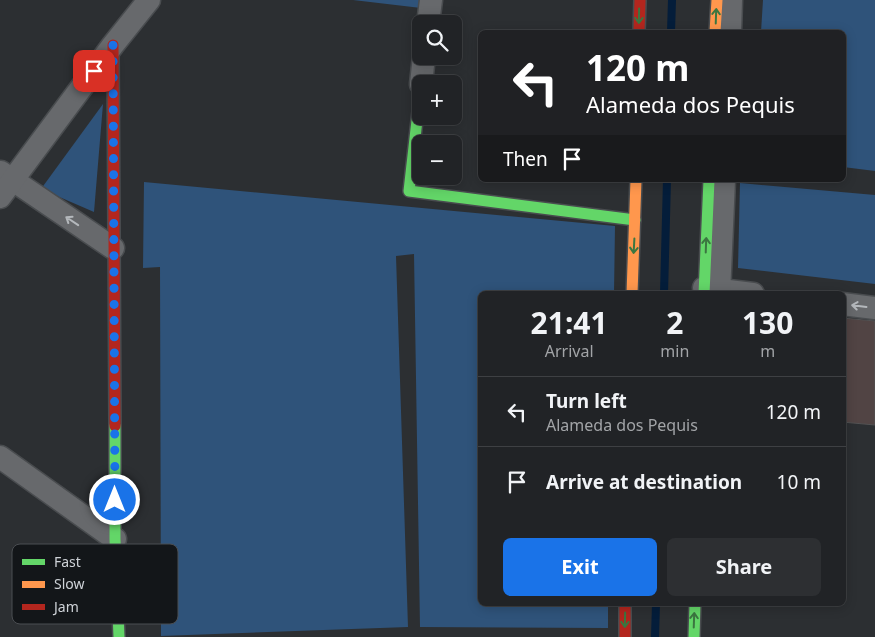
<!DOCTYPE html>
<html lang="en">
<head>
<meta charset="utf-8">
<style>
	body { margin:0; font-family:"Noto Sans",sans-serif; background:#2d2f32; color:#f1f3f6; height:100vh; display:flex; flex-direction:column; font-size:19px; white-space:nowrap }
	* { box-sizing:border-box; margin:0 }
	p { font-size:16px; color:#a2a4a7 }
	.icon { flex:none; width:28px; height:28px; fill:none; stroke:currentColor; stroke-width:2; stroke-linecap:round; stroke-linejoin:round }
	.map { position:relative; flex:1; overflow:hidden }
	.sheet { position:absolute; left:478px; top:291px; width:368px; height:315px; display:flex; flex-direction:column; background:#212326; border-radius:8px; box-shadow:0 2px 12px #0003,0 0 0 1px #3e4043 }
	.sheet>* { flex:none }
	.hud { position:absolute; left:478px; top:30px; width:368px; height:152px; border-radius:8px; box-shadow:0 2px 12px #0003,0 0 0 1px #3e4043; background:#202124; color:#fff; overflow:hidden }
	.fabs { position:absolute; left:412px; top:15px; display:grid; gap:10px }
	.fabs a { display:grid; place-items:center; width:50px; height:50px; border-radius:8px; background:#212326; box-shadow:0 2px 12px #0003,0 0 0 1px #3e4043; font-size:25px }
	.pin { position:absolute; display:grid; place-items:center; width:42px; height:42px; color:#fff; margin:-21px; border-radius:10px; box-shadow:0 2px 8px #0006 }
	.me { position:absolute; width:55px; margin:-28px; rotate:0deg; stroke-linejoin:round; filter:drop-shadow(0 0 4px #0008) }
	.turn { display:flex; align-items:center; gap:18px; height:105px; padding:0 25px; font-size:22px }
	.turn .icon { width:65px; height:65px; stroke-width:2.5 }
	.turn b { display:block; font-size:35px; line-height:42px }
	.then { display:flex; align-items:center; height:48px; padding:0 25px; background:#0003; gap:10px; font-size:19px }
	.eta { display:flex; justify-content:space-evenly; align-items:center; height:85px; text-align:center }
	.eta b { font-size:30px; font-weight:700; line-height:35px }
	.button { display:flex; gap:10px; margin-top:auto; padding:10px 25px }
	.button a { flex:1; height:58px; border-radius:8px; background:#1a73e8; color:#fff; font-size:20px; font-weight:700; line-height:58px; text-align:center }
	.button a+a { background:#2d2f32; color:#f1f3f6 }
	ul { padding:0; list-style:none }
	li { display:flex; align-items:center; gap:15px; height:70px; padding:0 25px; border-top:1px solid #3e4043 }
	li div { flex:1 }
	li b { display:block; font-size:19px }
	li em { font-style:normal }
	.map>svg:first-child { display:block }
	.green { fill:#2f537a }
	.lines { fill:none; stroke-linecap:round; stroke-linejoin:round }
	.stream { stroke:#041d3a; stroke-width:8 }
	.building { fill:#514444; stroke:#525253 }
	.street-casing { stroke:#494c4f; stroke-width:25 }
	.fast-casing { stroke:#494c4f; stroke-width:14 }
	.slow-casing { stroke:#494c4f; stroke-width:14 }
	.jam-casing { stroke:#494c4f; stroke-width:14 }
	.street { stroke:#67696c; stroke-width:22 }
	.fast { stroke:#63d668; stroke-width:11 }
	.slow { stroke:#ff974d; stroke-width:11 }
	.jam { stroke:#b3261e; stroke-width:11 }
	.oneway { stroke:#3b7640 }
	.oneway2 { stroke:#b4b8bc }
	.route { stroke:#1a73e8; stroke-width:9; stroke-dasharray:0 16.2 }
	.key { fill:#131619; stroke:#4b4e52; stroke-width:1 }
	.key-label { font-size:14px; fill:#ced2d7 }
</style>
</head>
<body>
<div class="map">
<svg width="875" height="637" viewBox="0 0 875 637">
	<rect width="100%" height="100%" fill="#2c2f32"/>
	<g class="green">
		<path d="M 353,0 L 422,0 L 421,8 Z"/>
		<path d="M 763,0 L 875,0 L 875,171 L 843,167 L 842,32 L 761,32 Z"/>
		<path d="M 103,104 L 94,212 L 41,189 Z"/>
		<path d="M 144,182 L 615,226 L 614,294 L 480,294 L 480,604 L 608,604 L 608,628 L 420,627 L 414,254 L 396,256 L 408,627 L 161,636 L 160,267 L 143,268 Z"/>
		<path d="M 740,183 L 875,195 L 875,284 L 738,268 Z"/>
	</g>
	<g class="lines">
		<g class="stream">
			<path d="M 671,32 L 672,0"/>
			<path d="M 664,294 L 667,180"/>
			<path d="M 655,637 L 656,604"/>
		</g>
	</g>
	<path class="building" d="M 842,318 L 875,321 L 875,425 L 842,422 Z"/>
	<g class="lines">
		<g class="street-casing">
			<g id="street">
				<path d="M 428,24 L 431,0"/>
				<path d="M 730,32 L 731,0"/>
				<path d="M 421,84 L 424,56"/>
				<path d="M 1,172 L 113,248"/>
				<path d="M 0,197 L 113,45 L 149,0"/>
				<path d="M 704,288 L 753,294"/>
				<path d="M 719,294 L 724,180"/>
				<path d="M 842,304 L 875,308"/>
				<path d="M 0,457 L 115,539"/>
			</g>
		</g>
		<g class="fast-casing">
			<g id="fast">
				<path d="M 421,85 L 409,191 L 635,220"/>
				<path d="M 704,294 L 709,180"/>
				<path d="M 115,426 L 115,539 L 119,637"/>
				<path d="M 694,637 L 695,604"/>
			</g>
		</g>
		<g class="slow-casing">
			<g id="slow">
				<path d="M 715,32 L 717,0"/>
				<path d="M 632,294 L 636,180"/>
			</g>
		</g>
		<g class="jam-casing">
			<g id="jam">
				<path d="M 639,32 L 640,0"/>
				<path d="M 113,45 L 115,426"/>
				<path d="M 625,604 L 625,637"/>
			</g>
		</g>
		<use href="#street" class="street"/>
		<use href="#fast" class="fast"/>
		<use href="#slow" class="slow"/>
		<use href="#jam" class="jam"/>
	</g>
	<defs><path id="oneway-shaft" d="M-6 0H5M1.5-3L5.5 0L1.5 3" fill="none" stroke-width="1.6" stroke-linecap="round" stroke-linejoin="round" transform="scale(1.25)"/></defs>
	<g class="oneway">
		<use href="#oneway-shaft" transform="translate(639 16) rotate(91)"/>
		<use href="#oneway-shaft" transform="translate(716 16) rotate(-88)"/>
		<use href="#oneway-shaft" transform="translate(706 245) rotate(-88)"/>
		<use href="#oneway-shaft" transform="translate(634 246) rotate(93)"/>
		<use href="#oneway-shaft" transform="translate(625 620) rotate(91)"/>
		<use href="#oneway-shaft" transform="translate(694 620) rotate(-88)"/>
	</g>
	<g class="oneway2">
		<use href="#oneway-shaft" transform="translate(72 221) rotate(-146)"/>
		<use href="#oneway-shaft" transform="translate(859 306) rotate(-173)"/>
	</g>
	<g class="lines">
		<path class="route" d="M 94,71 L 113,45 L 115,500"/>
	</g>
	<rect x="12" y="544" width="166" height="80" rx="8" class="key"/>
	<rect x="22" y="559" width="23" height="6" fill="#63d668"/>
	<rect x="22" y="581" width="23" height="7" fill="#ff974d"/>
	<rect x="22" y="604" width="23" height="6" fill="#b3261e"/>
	<g class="key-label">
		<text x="54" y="567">Fast</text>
		<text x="54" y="589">Slow</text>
		<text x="54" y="612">Jam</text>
	</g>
</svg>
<div class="fabs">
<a><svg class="icon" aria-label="search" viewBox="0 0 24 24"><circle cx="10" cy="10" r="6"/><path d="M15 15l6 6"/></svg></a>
<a>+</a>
<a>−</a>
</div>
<div class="pin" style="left:94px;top:71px;background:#d93025"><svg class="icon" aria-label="arrive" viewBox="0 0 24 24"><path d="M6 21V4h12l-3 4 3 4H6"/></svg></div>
<svg class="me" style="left:115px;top:500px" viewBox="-20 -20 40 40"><circle r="17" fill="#1a73e8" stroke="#fff" stroke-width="3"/><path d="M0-11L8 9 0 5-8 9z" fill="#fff"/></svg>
<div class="hud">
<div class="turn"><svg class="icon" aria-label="left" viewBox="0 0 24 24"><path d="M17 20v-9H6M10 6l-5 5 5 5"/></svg><div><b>120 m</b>Alameda dos Pequis</div></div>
<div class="then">Then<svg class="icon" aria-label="arrive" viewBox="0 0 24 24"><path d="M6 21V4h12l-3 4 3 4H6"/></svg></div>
</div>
<section class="sheet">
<div class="eta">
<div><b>21:41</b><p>Arrival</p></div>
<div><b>2</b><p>min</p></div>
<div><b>130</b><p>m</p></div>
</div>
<ul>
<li><svg class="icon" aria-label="left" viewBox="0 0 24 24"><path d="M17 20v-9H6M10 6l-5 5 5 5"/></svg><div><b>Turn left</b><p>Alameda dos Pequis</p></div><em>120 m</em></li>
<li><svg class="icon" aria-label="arrive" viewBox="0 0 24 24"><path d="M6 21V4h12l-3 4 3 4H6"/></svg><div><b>Arrive at destination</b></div><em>10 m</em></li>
</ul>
<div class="button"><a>Exit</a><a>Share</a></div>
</section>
</div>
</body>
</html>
